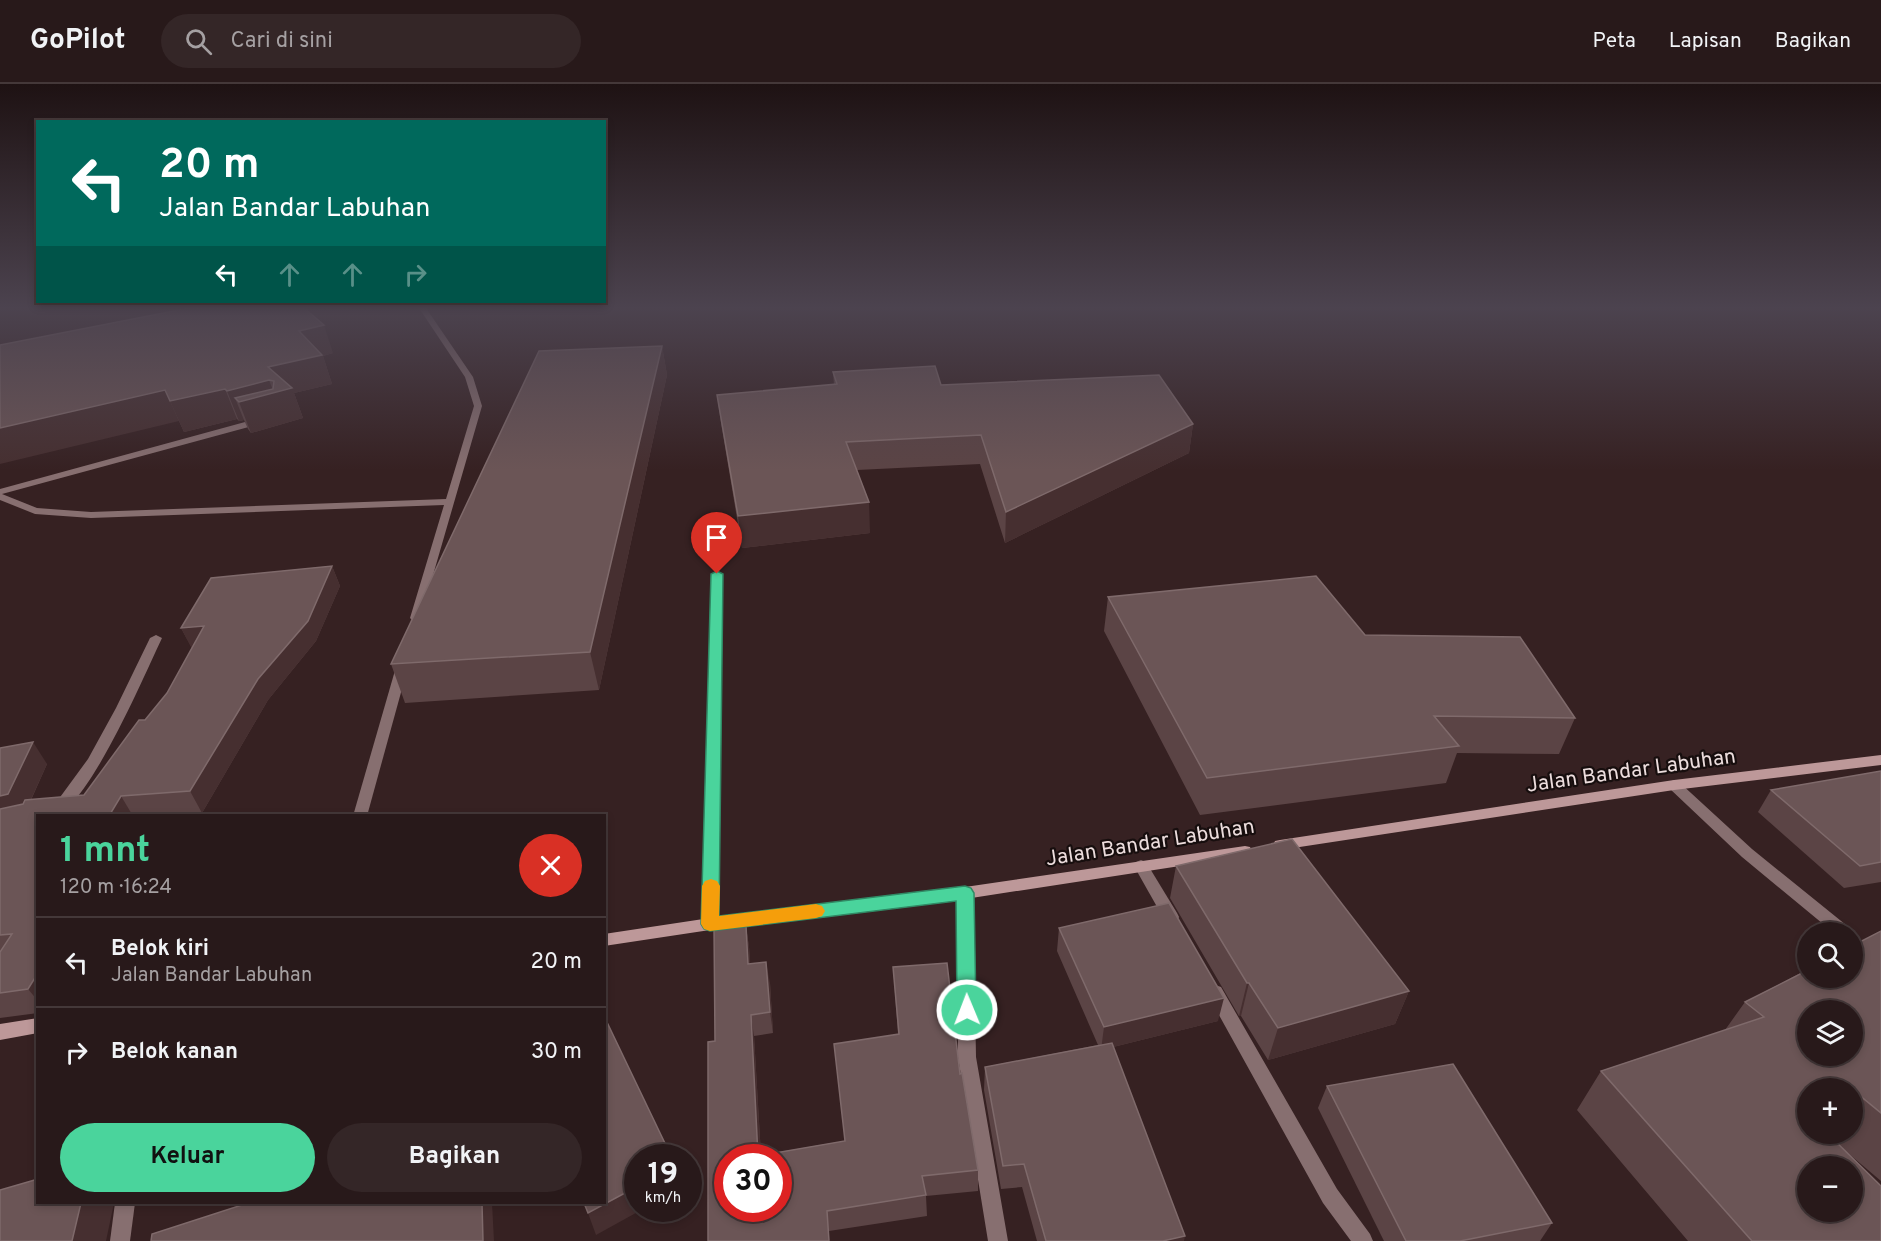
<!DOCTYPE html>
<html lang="id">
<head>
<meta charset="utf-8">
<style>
	body { margin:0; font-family:Overpass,sans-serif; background:#342627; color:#f1f3f6; height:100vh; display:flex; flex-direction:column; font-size:22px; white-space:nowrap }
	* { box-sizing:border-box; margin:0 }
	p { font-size:20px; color:#a5a0a2 }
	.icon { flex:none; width:33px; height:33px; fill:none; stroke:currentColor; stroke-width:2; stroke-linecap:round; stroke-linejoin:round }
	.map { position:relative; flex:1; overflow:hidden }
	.side { position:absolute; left:36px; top:730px; width:570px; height:390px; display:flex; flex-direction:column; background:#28191a; border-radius:0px; box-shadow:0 3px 9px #0003,0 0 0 2px #443839 }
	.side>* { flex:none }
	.hud { position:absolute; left:36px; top:36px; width:570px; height:183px; border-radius:0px; box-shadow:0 3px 9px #0003,0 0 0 2px #443839; background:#00695c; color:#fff; overflow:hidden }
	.controls { position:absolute; left:1797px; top:838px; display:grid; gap:12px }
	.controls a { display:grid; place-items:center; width:66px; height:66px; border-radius:50%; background:#28191a; box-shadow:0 3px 9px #0003,0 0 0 2px #443839; font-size:30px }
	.speed { position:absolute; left:624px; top:1060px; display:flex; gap:12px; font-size:30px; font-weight:700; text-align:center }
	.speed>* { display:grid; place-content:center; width:78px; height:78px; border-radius:50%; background:#28191a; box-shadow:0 3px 9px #0003,0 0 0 2px #443839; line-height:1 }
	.speed small { font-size:15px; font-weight:400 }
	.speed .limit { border:9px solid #d22; background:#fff; color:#111 }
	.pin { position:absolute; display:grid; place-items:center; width:51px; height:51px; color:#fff; margin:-62px -26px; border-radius:50% 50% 50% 0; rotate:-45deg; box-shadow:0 0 6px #0007 }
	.pin .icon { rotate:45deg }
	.me { position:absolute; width:66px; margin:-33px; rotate:359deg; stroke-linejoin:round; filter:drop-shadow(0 0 4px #0008) }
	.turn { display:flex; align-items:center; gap:21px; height:126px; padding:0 24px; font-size:27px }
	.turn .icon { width:78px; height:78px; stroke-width:2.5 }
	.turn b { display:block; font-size:42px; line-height:51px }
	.lanes { display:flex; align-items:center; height:57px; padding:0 24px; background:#0003; justify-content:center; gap:30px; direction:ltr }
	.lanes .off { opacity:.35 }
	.round { display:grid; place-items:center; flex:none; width:63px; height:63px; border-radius:32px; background:#342627 }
	.headline { display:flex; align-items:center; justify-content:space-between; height:102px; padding:0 24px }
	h1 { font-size:36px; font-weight:700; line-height:45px; color:#4ad49c }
	.button { display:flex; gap:12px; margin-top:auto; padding:12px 24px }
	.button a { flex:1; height:69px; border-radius:36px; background:#4ad49c; color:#111; font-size:24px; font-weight:700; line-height:69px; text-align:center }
	.button a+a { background:#342627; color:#f1f3f6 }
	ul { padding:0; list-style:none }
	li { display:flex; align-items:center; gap:18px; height:90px; padding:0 24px; border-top:2px solid #443839 }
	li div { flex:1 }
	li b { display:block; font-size:22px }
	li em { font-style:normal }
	header { display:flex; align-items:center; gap:36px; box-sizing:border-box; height:84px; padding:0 30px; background:#28191a; border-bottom:2px solid #443839 }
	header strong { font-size:28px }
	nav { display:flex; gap:33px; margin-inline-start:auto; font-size:21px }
	.search { width:420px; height:54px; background:#342627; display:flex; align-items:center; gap:15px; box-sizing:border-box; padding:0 21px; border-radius:33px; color:#a5a0a2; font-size:22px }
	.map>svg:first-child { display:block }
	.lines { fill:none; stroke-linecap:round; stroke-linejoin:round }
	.service { fill:#876f70; fill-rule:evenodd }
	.minor { fill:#876f70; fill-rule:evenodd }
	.secondary { fill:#bd9899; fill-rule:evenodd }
	.wall { fill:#5b4445; fill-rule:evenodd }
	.shaded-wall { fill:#462f30 }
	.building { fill:#6b5556; stroke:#7f6a6b; stroke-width:1.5; fill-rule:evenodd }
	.route { fill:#4ad49c; stroke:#308a65; stroke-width:1.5 }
	.slow { fill:#f59e0b }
	.labels { text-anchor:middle; stroke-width:4.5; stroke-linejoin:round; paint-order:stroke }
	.near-street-label { font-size:21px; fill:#ecdddd; stroke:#170e0e }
</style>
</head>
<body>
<header>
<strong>GoPilot</strong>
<div class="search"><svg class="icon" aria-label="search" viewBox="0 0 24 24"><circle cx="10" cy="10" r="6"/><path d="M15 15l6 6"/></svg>Cari di sini</div>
<nav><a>Peta</a><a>Lapisan</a><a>Bagikan</a></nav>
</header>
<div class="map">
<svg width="1881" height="1157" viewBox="0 0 1881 1157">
	<rect width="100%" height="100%" fill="#362122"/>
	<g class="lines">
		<g class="service">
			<path d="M 419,224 L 426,224 L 473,293 L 482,322 L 420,536 L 412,536 L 410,534 L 444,421 L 91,434 L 35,430 L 0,416 L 0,405 L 260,334 L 264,337 L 263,339 L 2,410 L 37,424 L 91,428 L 446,415 L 474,322 L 465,293 Z"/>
			<path d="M 717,487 L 722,490 L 718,840 L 716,844 L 710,846 L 704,844 L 702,840 L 712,490 Z"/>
			<path d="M 402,579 L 408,583 L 367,732 L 353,732 L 396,583 Z"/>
			<path d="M 1674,696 L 1679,698 L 1752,765 L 1851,845 L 1853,849 L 1852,850 L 1834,849 L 1742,773 L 1669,704 L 1667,701 L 1669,698 Z"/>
		</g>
		<g class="minor">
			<path d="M 156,551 L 162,554 C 143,594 94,710 58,731 C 53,733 46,732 40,732 L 58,716 L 88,675 L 116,624 L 150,554 Z"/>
			<path d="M 1141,776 L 1146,778 L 1177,829 L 1179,833 L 1177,837 L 1171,839 L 1165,837 L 1134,782 L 1136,778 Z"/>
			<path d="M 965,803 L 970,805 L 973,809 L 976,973 L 1008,1157 L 988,1157 L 958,973 L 957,809 L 960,805 Z"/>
			<path d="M 1215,901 L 1221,903 L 1337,1105 L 1370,1150 L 1373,1157 L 1351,1157 L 1323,1119 L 1209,913 L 1207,908 L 1209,903 Z"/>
			<path d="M 115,1119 L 135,1119 L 130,1157 L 110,1157 Z"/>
		</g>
		<g class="secondary">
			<path d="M 1881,671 L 1881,681 L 1674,706 L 1280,766 L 1275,765 L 1273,761 L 1275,757 L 1280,756 L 1674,696 Z"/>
			<path d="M 1245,762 L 1250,763 L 1252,767 L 1250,771 L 1245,772 L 965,815 L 710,846 L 604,862 L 604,850 L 710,834 L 965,803 Z"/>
			<path d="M 38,934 L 38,949 L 0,956 L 0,940 Z"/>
		</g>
	</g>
	<g class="wall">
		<path d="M 0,261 L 333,269 L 323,272 L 332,300 L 294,309 L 303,334 L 251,349 L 248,345 L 244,336 L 239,337 L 237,335 L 184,348 L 179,337 Z"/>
		<path d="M 662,262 L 667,291 L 599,606 L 405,619 L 391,580 Z"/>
		<path d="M 833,288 L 941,301 L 1193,340 L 1189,369 L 1005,459 L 980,380 L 857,386 L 870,449 L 742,464 L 721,339 L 717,311 L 834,301 Z"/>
		<path d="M 332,482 L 340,502 L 316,557 L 268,616 L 202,729 L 164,732 L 38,732 L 38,929 L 0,934 L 0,664 L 47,680 L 31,716 L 84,711 L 167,609 L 192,564 L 181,544 Z"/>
		<path d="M 1108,513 L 1365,551 L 1575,634 L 1559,670 L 1457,669 L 1446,699 L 1200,731 L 1104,547 Z"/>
		<path d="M 1881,687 L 1881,798 L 1844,804 L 1758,728 L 1771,706 Z"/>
		<path d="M 1176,782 L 1409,907 L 1395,940 L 1268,976 L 1241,932 L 1239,932 L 1170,814 Z"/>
		<path d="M 746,842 L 749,863 L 750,880 L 770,899 L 773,949 L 754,952 L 761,1071 L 844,1057 L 898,950 L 893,883 L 960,990 L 978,1086 L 978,1107 L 926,1112 L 927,1132 L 829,1147 L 708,1157 L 715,957 Z"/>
		<path d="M 1059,844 L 1218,937 L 1113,963 L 1184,1157 L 1037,1157 L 1022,1103 L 1001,1105 L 984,1006 L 985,983 L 1098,961 L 1057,867 Z"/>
		<path d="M 1881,847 L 1881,1097 L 1842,1064 L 1881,1157 L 1688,1157 L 1577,1026 L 1601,987 L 1725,946 L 1745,918 ZM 1808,1005 L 1852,1005 L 1852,1050 L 1808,1050 Z"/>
		<path d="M 1327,1002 L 1552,1139 L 1540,1157 L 1384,1157 L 1318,1024 Z"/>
	</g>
	<g class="shaded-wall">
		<path d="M 324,241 L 333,269 L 323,272 L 332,300 L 294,309 L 303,334 L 251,349 L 239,318 L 235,314 L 244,336 L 239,337 L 227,307 L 269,296 L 274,309 L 278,307 L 268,283 L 299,247 Z"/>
		<path d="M 662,262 L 667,291 L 599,606 L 590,568 Z"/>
		<path d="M 225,305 L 237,335 L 184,348 L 170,317 Z"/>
		<path d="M 165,306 L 179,337 L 0,380 L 0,344 Z"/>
		<path d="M 1193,340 L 1189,369 L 1005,459 L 1006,428 Z"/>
		<path d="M 869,418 L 870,449 L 742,464 L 738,432 Z"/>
		<path d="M 332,482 L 340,502 L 316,557 L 268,616 L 202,729 L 190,707 L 258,595 Z"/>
		<path d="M 204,542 L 192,565 L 181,544 Z"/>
		<path d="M 33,658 L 47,680 L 23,733 L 0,738 L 0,712 Z"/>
		<path d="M 121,712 L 133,732 L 109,732 Z"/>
		<path d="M 746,842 L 749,863 L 752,901 L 748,880 Z"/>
		<path d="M 766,878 L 770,899 L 773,949 L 770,928 Z"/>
		<path d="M 38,889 L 38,917 L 28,905 Z"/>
		<path d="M 1247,899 L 1249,899 L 1241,932 L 1239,932 Z"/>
		<path d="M 1409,907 L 1395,940 L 1268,976 L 1278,944 Z"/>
		<path d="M 1224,914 L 1218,937 L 1101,966 L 1104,943 Z"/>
		<path d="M 751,931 L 754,952 L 761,1074 L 758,1074 Z"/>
		<path d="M 638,1102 L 638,1125 L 643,1125 L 596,1151 L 588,1129 Z"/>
		<path d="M 81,1119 L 114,1119 L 106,1157 L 72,1157 Z"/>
		<path d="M 482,1119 L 492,1119 L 494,1157 L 483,1157 Z"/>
		<path d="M 1185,1152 L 1184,1157 L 1163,1157 Z"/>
	</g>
	<g class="building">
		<path d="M 189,224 L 304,224 L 324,241 L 299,247 L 322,271 L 268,283 L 292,304 L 239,318 L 235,314 L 273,305 L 274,297 L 269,296 L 227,307 L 225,305 L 170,317 L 165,306 L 0,344 L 0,261 Z"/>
		<path d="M 662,262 L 590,568 L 391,580 L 539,267 Z"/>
		<path d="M 935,282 L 941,301 L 1159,291 L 1193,340 L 1006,428 L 981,351 L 846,358 L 869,418 L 738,432 L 717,311 L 837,300 L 833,288 Z"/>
		<path d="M 332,482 L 308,537 L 258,595 L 190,707 L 121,712 L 109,732 L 38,732 L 38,889 L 28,905 L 0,909 L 0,868 L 12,850 L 0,851 L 0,725 L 23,720 L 25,716 L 84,711 L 139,636 L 145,636 L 167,609 L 204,542 L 181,544 L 211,494 Z"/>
		<path d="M 1316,492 L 1365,551 L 1520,553 L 1575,634 L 1434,632 L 1459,662 L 1207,694 L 1108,513 Z"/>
		<path d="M 33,658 L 8,710 L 0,712 L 0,664 Z"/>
		<path d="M 1881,687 L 1881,778 L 1860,782 L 1771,706 Z"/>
		<path d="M 1292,755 L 1409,907 L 1278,944 L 1249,899 L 1247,899 L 1176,782 Z"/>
		<path d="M 1169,819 L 1224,914 L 1104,943 L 1059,844 Z"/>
		<path d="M 746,842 L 748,880 L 766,878 L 770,928 L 751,931 L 758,1072 L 845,1057 L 834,960 L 899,950 L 893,883 L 947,879 L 960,990 L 962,989 L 978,1086 L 922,1092 L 926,1111 L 827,1127 L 829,1157 L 708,1157 L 708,958 L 715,957 L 714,843 ZM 728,1074 L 778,1074 L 778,1125 L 728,1125 Z"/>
		<path d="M 1881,847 L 1881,1029 L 1842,997 L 1835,1005 L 1808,1005 L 1808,1050 L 1828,1050 L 1881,1102 L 1881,1157 L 1752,1157 L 1601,987 L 1764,933 L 1745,918 L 1808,886 L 1808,894 L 1852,894 L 1852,862 ZM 1808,927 L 1852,927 L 1852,972 L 1808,972 ZM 1808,1083 L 1852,1083 L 1852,1128 L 1808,1128 Z"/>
		<path d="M 604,932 L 672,1074 L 638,1074 L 638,1102 L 588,1129 L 584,1119 L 604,1119 Z"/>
		<path d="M 1112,959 L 1185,1152 L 1163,1157 L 1046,1157 L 1024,1080 L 1003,1082 L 985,983 Z"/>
		<path d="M 1453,980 L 1552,1139 L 1460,1157 L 1406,1157 L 1327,1002 Z"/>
		<path d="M 38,1095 L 38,1119 L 81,1119 L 72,1157 L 0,1157 L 0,1106 Z"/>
		<path d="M 248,1119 L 482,1119 L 483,1157 L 151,1157 L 152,1150 Z"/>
	</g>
	<linearGradient id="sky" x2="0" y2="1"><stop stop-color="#1e1213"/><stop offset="0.58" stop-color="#4c434f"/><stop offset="1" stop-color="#4c434f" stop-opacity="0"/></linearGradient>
	<rect width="1881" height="386" fill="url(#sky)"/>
	<path class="route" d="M 717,487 L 723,490 L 719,832 L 965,802 L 971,804 L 974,809 L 976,926 L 974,932 L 967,934 L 960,932 L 957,926 L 956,817 L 710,847 L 704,845 L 701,840 L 711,490 Z"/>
	<path class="slow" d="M 711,795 L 717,797 L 720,802 L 719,832 L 816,820 L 822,822 L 825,827 L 822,832 L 816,834 L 710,847 L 704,845 L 701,840 L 702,802 L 705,797 Z"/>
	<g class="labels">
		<g class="near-street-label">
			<text transform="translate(1631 686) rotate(-8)" y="7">Jalan Bandar Labuhan</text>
			<text transform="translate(1150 758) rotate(-9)" y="7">Jalan Bandar Labuhan</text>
		</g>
	</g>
</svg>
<div class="controls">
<a><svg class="icon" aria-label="search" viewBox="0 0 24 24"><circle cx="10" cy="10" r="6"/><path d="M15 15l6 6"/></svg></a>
<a><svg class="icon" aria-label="layers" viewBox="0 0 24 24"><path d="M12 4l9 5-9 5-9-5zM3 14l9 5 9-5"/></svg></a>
<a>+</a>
<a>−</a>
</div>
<div class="speed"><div>19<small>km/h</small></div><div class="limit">30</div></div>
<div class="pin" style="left:717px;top:490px;background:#d93025"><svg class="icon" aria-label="arrive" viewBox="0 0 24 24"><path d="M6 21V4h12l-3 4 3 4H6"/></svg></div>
<svg class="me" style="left:967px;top:926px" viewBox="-20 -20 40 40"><circle r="17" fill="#4ad49c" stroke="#fff" stroke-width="3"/><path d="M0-11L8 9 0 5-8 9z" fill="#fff"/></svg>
<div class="hud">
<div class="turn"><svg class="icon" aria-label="left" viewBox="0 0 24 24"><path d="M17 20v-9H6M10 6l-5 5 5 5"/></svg><div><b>20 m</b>Jalan Bandar Labuhan</div></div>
<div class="lanes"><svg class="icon" aria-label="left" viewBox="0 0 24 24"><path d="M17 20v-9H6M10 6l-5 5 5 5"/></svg><svg class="icon off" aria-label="ahead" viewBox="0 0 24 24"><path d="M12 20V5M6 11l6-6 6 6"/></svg><svg class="icon off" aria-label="ahead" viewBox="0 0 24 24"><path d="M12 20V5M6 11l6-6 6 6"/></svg><svg class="icon off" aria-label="right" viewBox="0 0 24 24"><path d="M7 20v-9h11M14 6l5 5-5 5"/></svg></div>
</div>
<section class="side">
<div class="headline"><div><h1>1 mnt</h1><p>120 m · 16:24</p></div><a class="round" style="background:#d93025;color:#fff"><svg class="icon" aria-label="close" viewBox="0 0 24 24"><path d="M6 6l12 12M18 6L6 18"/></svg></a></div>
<ul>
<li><svg class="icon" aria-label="left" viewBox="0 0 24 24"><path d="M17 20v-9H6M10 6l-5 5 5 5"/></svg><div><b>Belok kiri</b><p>Jalan Bandar Labuhan</p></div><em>20 m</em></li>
<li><svg class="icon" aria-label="right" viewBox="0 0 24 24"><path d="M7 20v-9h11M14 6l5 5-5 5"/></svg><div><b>Belok kanan</b></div><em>30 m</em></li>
</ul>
<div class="button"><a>Keluar</a><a>Bagikan</a></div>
</section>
</div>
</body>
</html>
